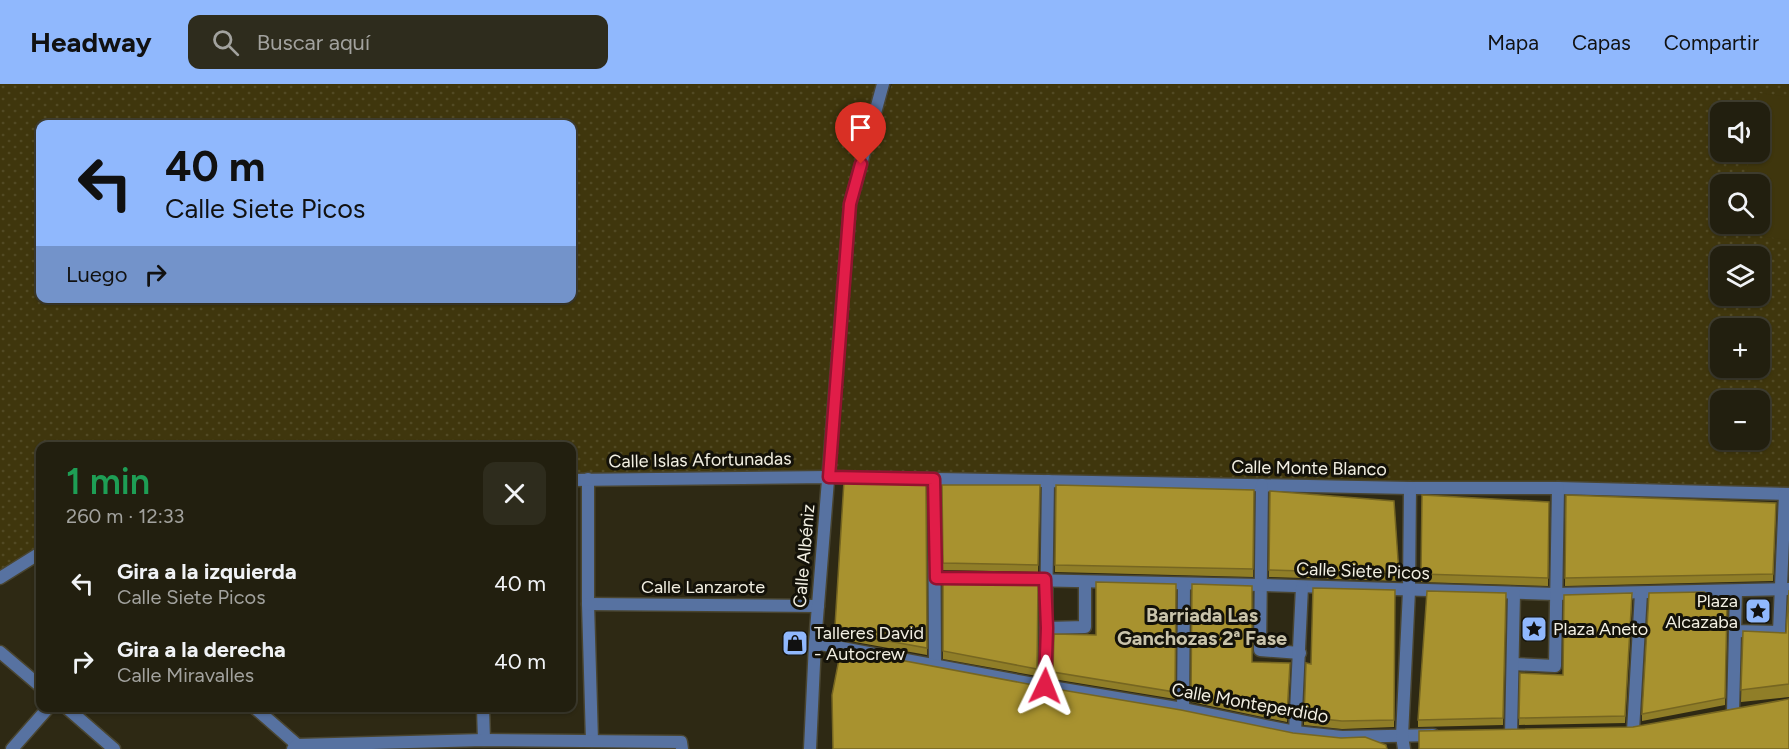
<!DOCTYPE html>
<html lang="es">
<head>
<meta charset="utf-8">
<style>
	body { margin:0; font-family:Figtree,sans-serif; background:#2e2c1d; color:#f1f3f6; height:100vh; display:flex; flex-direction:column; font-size:22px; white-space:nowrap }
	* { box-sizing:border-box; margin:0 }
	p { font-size:20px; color:#a2a29e }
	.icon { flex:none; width:33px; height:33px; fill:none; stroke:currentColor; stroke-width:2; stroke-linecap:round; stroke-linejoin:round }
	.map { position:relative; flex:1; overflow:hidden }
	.sheet { position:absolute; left:36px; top:358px; width:540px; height:270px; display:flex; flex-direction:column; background:#221f0f; border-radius:12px; box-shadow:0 2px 4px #0004,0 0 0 2px #3f3d2f }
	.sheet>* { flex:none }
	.hud { position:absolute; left:36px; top:36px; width:540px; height:183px; border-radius:12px; box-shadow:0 2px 4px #0004,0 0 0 2px #3f3d2f; background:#90b8fd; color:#111; overflow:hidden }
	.buttons { position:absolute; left:1710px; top:18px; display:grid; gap:12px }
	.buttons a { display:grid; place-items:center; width:60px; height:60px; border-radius:12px; background:#221f0f; box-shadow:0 2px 4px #0004,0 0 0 2px #3f3d2f; font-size:30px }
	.pin { position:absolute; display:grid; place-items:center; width:51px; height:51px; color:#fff; margin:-62px -26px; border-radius:50% 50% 50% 0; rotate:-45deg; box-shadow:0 0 6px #0007 }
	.pin .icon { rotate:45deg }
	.me { position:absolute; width:66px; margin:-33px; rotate:2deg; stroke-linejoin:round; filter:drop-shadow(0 0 4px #0008) }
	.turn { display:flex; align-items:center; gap:21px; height:126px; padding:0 30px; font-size:27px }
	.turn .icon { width:78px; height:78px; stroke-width:2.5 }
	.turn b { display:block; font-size:42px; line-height:51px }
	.then { display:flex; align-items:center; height:57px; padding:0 30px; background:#0003; gap:12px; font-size:22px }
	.round { display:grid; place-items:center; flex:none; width:63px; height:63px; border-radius:12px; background:#2e2c1d }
	.head { display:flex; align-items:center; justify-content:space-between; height:102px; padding:0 30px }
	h1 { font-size:36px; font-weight:600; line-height:45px; color:#1e9e55 }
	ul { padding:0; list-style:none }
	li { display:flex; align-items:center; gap:18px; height:78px; padding:0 30px }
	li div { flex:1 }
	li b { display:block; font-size:22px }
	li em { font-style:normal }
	header { display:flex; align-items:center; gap:36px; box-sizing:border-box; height:84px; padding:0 30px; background:#90b8fd; color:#111 }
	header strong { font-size:28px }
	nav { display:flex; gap:33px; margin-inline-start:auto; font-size:21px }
	.search { width:420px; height:54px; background:#2e2c1d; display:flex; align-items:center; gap:15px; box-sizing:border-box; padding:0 21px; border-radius:12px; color:#a2a29e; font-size:22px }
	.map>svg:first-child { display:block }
	.grass { fill:url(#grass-dots); fill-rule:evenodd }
	.garden { fill:#3f360d }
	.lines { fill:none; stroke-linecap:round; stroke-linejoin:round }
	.street-casing { stroke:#494531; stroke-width:15 }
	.street { stroke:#5772a1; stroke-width:12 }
	.wall { fill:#907e28 }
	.building { fill:#a8922f; stroke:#766621; stroke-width:1.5 }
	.route-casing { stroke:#92132f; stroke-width:15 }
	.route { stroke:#e11d48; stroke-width:10 }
	.labels { text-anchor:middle; stroke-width:6; stroke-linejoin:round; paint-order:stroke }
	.street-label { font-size:18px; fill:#f2efe2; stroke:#141209 }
	.poi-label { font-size:18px; fill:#f2efe2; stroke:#141209; text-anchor:start }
	.neighbourhood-label { font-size:20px; font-weight:bold; fill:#cac4ab; stroke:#141209 }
</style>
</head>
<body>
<header>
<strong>Headway</strong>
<div class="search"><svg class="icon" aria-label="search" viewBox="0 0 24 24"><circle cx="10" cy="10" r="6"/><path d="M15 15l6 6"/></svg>Buscar aquí</div>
<nav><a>Mapa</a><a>Capas</a><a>Compartir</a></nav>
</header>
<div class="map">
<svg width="1789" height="665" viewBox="0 0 1789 665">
	<defs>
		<pattern id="grass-dots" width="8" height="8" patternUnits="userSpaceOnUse" patternTransform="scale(1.5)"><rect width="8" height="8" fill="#3f360d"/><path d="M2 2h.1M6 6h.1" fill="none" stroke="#524a24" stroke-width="1.8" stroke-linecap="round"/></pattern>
	</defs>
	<rect width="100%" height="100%" fill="#2e2914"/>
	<path class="grass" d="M 0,0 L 883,0 L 853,108 L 892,0 L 1789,0 L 1789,410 L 572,396 L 572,363 L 40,363 L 40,469 L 0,494 ZM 1720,28 L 1760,28 L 1760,68 L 1720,68 ZM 40,40 L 572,40 L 572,214 L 40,214 ZM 1720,100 L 1760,100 L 1760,140 L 1720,140 ZM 1720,172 L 1760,172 L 1760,212 L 1720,212 ZM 1720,244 L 1760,244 L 1760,284 L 1720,284 ZM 1720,316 L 1760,316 L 1760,356 L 1720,356 Z"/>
	<path class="garden" d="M 1759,9 L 1789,13 L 1789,156 L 1737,149 L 1739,140 L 1760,140 L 1760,100 L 1745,100 L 1750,68 L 1760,68 L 1760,28 L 1756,28 Z"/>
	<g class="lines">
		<g class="street-casing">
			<g id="street">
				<path d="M 588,395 L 588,520 L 592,657"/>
				<path d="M 934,395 L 935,581"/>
				<path d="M 572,396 L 829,393 L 1410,404 L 1558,404 L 1789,410"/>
				<path d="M 1262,401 L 1260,566 L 1300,569"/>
				<path d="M 0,494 L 40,469"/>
				<path d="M 936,494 L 1261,501 L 1555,510 L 1789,505"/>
				<path d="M 1736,507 L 1735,547 L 1779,548 L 1785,410"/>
				<path d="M 588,520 L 818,522"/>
				<path d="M 1047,544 L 1085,543 L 1085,498"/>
				<path d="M 815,559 L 1045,602 L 1183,625 L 1295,648 L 1342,653 L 1433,651"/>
				<path d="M 0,568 L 40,602"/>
				<path d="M 1513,580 L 1555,582 L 1558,404"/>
				<path d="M 1045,602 L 1048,397"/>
				<path d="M 67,624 L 114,665"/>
				<path d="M 255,624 L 302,665"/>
				<path d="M 483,624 L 484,656"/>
				<path d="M 1183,625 L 1184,500"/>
				<path d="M 1733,628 L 1735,547"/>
				<path d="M 1633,647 L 1641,509"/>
				<path d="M 1295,648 L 1302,503"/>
				<path d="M 1511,650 L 1514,509"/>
				<path d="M 12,665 L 48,624"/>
				<path d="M 293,665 L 297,661 L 484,656 L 681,658 L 682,665"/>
				<path d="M 810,665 L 815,559 L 850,120 L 883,0"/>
				<path d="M 1404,665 L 1402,652 L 1409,507 L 1410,404"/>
			</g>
		</g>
		<use href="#street" class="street"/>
	</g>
	<g class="wall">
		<path d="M 926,401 L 927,571 L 844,556 L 844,551 L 835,549 L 835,542 Z"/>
		<path d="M 942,401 L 1040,401 L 1038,488 L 943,486 Z"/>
		<path d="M 1056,401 L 1254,406 L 1253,493 L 1055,488 Z"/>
		<path d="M 1270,407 L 1399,490 L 1399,497 L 1269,493 Z"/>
		<path d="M 1422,411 L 1549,418 L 1548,502 L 1421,498 Z"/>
		<path d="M 1566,411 L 1776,419 L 1773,497 L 1565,502 Z"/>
		<path d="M 943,495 L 1038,497 L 1037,592 L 943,575 Z"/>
		<path d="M 1176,500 L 1175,615 L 1053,595 L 1054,550 L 1096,551 Z"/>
		<path d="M 1192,500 L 1252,578 L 1290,586 L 1287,638 L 1191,618 Z"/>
		<path d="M 1395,506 L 1394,643 L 1342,645 L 1304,641 L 1304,633 L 1311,580 Z"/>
		<path d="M 1789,506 L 1789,613 L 1741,618 L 1743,547 L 1786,549 Z"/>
		<path d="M 1506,509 L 1503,641 L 1418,643 L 1418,636 Z"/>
		<path d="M 1632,517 L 1625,639 L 1519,641 L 1520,589 L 1563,591 Z"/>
		<path d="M 1727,523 L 1725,621 L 1642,637 L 1642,630 Z"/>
	</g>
	<g class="building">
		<path d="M 844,397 L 926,401 L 927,564 L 844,549 L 845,544 L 835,542 Z"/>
		<path d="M 942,401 L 1040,401 L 1038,481 L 943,479 Z"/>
		<path d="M 1056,401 L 1254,406 L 1253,485 L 1055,481 Z"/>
		<path d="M 1270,407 L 1394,417 L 1399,490 L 1269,486 Z"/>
		<path d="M 1422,411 L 1549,418 L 1548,494 L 1421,490 Z"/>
		<path d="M 1566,411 L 1776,419 L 1773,490 L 1565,494 Z"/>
		<path d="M 943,495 L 1038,497 L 1037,585 L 943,567 Z"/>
		<path d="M 1096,498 L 1176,500 L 1175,608 L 1053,588 L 1054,550 L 1096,551 Z"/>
		<path d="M 1192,500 L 1252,502 L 1252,578 L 1290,579 L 1287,631 L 1191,611 Z"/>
		<path d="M 1313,504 L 1395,506 L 1394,636 L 1342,637 L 1304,633 L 1306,579 L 1311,580 Z"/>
		<path d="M 1789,506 L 1789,600 L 1741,606 L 1743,547 L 1786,549 Z"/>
		<path d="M 1427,507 L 1506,509 L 1503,634 L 1418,636 Z"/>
		<path d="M 1704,508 L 1727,523 L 1725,614 L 1642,630 L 1649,509 Z"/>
		<path d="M 1632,509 L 1625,632 L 1519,634 L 1520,589 L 1563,591 L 1564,511 Z"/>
		<path d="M 841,565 L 1044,603 L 1181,626 L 1293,649 L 1341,654 L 1365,653 L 1386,661 L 1387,665 L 833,665 L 832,611 Z"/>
		<path d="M 1789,615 L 1789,665 L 1419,665 L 1419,647 L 1633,643 Z"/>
	</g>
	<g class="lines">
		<g class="route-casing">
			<path id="route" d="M 861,80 L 850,120 L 829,393 L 934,395 L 936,494 L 1045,495 L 1047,544 L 1045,602"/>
		</g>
		<use href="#route" class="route"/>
	</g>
	<defs>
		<g id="sight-square" transform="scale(1.35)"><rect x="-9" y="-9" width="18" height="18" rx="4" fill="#90b8fd" stroke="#141209"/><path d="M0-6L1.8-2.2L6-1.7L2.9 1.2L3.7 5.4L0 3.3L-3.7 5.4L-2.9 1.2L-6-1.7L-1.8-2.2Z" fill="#111"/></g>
		<g id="shop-square" transform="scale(1.35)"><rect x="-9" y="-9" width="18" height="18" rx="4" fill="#90b8fd" stroke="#141209"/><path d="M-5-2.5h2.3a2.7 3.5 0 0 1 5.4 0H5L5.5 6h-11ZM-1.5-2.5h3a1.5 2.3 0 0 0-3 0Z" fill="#111"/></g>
	</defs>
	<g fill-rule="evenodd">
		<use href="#sight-square" x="1758" y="527"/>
		<use href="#sight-square" x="1534" y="545"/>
		<use href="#shop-square" x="795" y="559"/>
	</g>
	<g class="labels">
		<g class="street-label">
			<text transform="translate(700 376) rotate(-1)" y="6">Calle Islas Afortunadas</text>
			<text transform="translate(1309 384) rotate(1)" y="6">Calle Monte Blanco</text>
			<text transform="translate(804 472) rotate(-85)" y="6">Calle Albéniz</text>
			<text transform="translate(1363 487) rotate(2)" y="6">Calle Siete Picos</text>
			<text x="703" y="509">Calle Lanzarote</text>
			<text transform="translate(1250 619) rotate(10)" y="6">Calle Monteperdido</text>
		</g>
		<g class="poi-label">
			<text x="1738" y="523" text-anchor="end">Plaza<tspan x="1738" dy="21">Alcazaba</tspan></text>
			<text x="1553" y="551">Plaza Aneto</text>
			<text x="814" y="555">Talleres David<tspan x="814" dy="21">- Autocrew</tspan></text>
		</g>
		<g class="neighbourhood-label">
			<text x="1202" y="538">Barriada Las<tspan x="1202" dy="23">Ganchozas 2ª Fase</tspan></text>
		</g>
	</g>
</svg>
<div class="buttons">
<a><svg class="icon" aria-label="sound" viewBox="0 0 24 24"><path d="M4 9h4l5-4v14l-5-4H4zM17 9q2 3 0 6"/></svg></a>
<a><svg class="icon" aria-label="search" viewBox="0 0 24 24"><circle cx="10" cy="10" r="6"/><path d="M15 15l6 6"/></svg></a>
<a><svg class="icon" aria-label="layers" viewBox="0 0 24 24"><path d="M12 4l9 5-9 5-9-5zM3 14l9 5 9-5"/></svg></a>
<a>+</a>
<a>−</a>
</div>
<div class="pin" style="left:861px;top:80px;background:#d93025"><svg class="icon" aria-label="arrive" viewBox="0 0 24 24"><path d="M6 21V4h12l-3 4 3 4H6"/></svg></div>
<svg class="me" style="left:1045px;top:602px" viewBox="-20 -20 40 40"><path d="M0-17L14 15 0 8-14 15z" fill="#e11d48" stroke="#fff" stroke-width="4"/></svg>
<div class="hud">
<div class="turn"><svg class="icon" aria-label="left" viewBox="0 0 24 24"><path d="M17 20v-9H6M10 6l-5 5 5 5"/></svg><div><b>40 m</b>Calle Siete Picos</div></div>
<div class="then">Luego<svg class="icon" aria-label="right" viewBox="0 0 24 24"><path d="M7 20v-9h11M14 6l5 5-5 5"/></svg></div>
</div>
<section class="sheet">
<div class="head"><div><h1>1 min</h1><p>260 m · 12:33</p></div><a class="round"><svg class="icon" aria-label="close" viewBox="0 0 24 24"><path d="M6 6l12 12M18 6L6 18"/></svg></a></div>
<ul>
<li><svg class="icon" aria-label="left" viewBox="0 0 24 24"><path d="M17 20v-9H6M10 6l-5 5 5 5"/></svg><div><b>Gira a la izquierda</b><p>Calle Siete Picos</p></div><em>40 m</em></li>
<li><svg class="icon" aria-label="right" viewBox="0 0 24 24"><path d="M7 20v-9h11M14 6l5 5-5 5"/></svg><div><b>Gira a la derecha</b><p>Calle Miravalles</p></div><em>40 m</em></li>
</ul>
</section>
</div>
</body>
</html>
